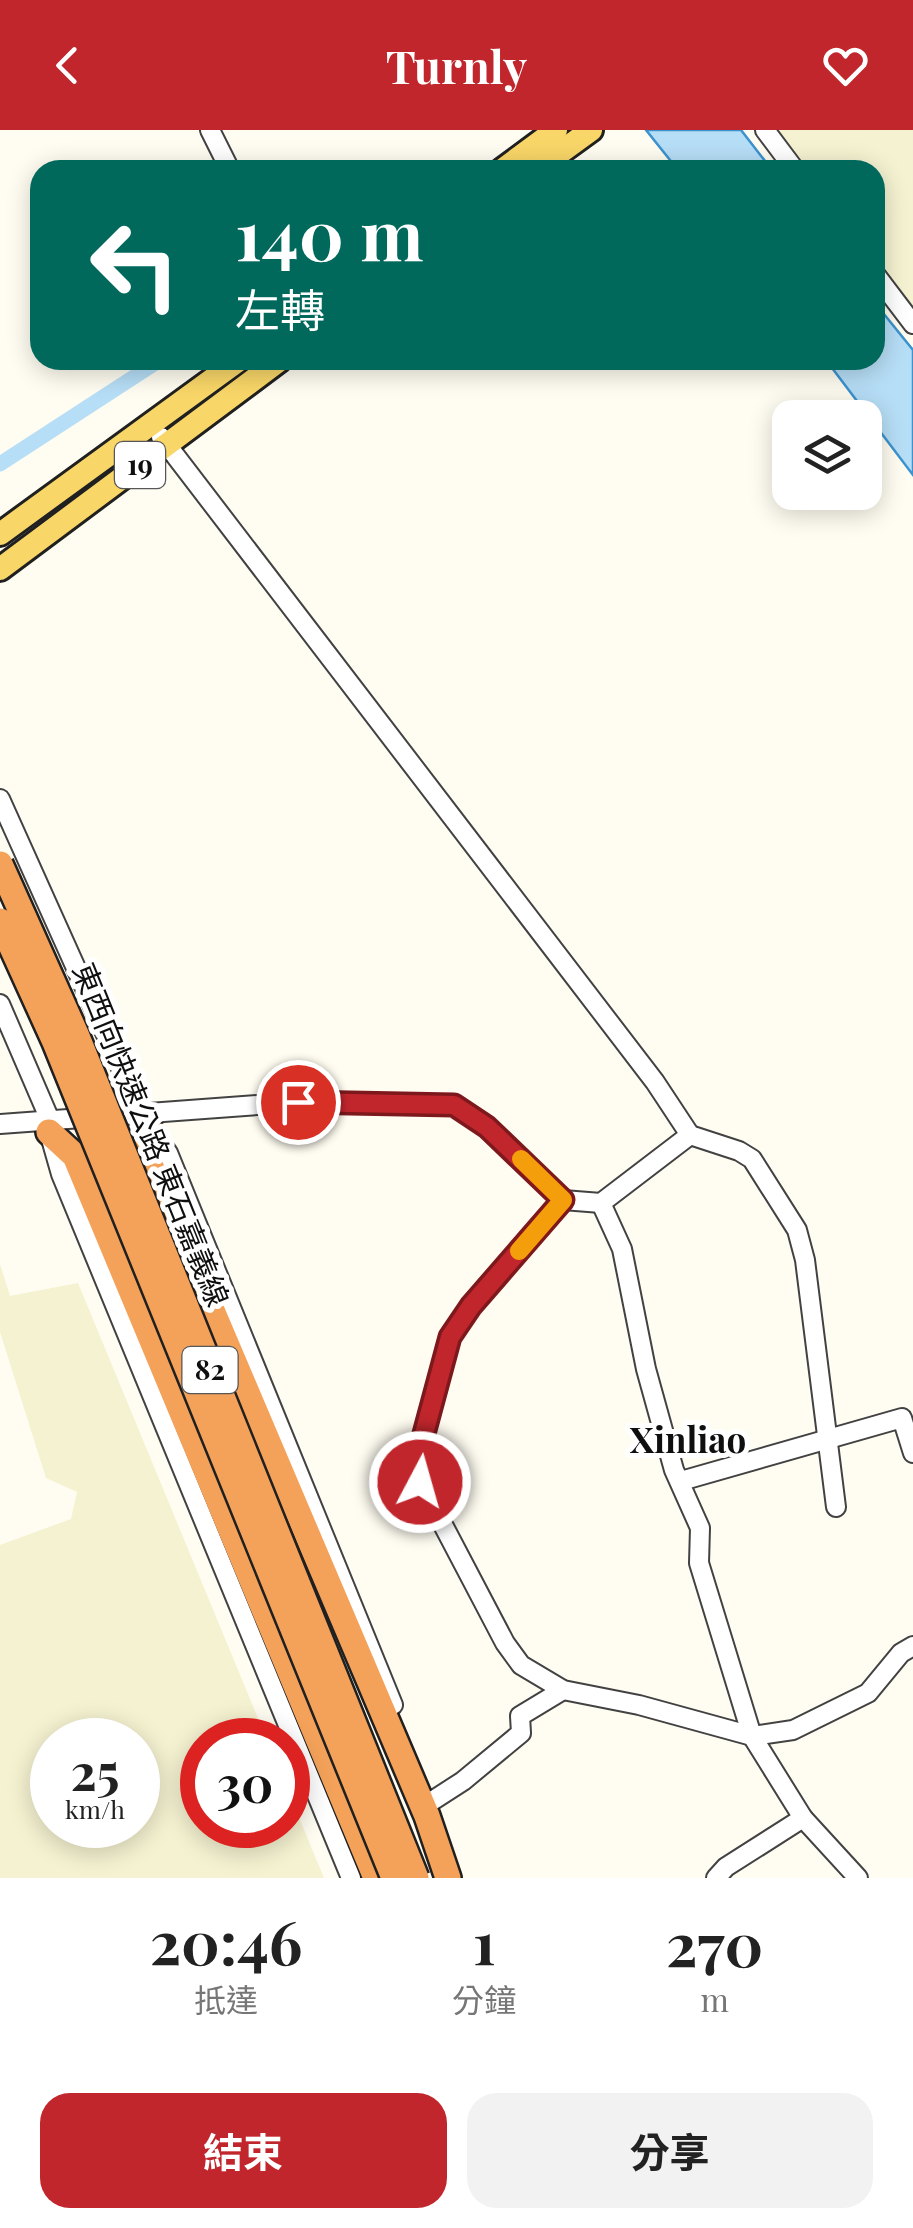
<!DOCTYPE html>
<html lang="zh-TW">
<head>
<meta charset="utf-8">
<style>
	body { margin:0; font-family:"Playfair Display","Noto Sans TC",serif; background:#f2f2f2; color:#222; height:100vh; display:flex; flex-direction:column; font-size:38px; white-space:nowrap }
	* { box-sizing:border-box; margin:0 }
	p { font-size:32px; color:#767676 }
	.icon { flex:none; width:55px; height:55px; fill:none; stroke:currentColor; stroke-width:2; stroke-linecap:round; stroke-linejoin:round }
	.map { position:relative; height:1748px; overflow:hidden }
	.drawer { display:flex; flex-direction:column; background:#fff; flex:1 }
	.drawer>* { flex:none }
	.top-card { position:absolute; left:30px; top:30px; width:855px; height:210px; border-radius:30px; box-shadow:0 5px 25px #0003; background:#00695c; color:#fff; overflow:hidden }
	.controls { position:absolute; left:772px; top:270px; display:grid; gap:20px }
	.controls a { display:grid; place-items:center; width:110px; height:110px; border-radius:20px; background:#fff; box-shadow:0 5px 25px #0003; font-size:50px }
	.speed { position:absolute; left:30px; top:1588px; display:flex; gap:20px; font-size:50px; font-weight:700; text-align:center }
	.speed>* { display:grid; place-content:center; width:130px; height:130px; border-radius:50%; background:#fff; box-shadow:0 5px 25px #0003; line-height:1 }
	.speed small { font-size:25px; font-weight:400 }
	.speed .limit { border:15px solid #d22; background:#fff; color:#111 }
	.pin { position:absolute; display:grid; place-items:center; width:85px; height:85px; color:#fff; margin:-42px; border:5px solid #fff; border-radius:50%; box-shadow:0 2px 10px #0007 }
	.me { position:absolute; width:110px; margin:-55px; rotate:6deg; stroke-linejoin:round; filter:drop-shadow(0 0 8px #0008) }
	.turn { display:flex; align-items:center; gap:35px; height:210px; padding:0 40px; font-size:45px }
	.turn .icon { width:130px; height:130px; stroke-width:2.5 }
	.turn b { display:block; font-size:70px; line-height:85px }
	.eta { display:flex; justify-content:space-evenly; align-items:center; height:170px; text-align:center }
	.eta b { font-size:60px; font-weight:700; line-height:70px }
	.cta { display:flex; gap:20px; margin-top:auto; padding:20px 40px }
	.cta a { flex:1; height:115px; border-radius:30px; background:#c0262c; color:#fff; font-size:40px; font-weight:700; line-height:115px; text-align:center }
	.cta a+a { background:#f2f2f2; color:#222 }
	header { display:flex; justify-content:space-between; align-items:center; height:130px; padding:0 40px; background:#c0262c; color:#fff; font-size:45px; font-weight:700 }
	.map>svg:first-child { display:block }
	.farmland { fill:#f5f2d1; fill-rule:evenodd }
	.water { fill:#b6def6; stroke:#3c93ce; stroke-width:2.5 }
	.lines { fill:none; stroke-linecap:round; stroke-linejoin:round }
	.canal { stroke:#b6def6; stroke-width:15 }
	.minor-casing { stroke:#424242; stroke-width:22 }
	.major-casing { stroke:#202020; stroke-width:28 }
	.highway-casing { stroke:#202020; stroke-width:30 }
	.minor { stroke:#fff; stroke-width:18 }
	.major { stroke:#f8d668; stroke-width:22 }
	.highway { stroke:#f4a25a; stroke-width:25 }
	.highway-bridge-casing { stroke:#202020; stroke-width:30; stroke-linecap:butt }
	.highway-bridge { stroke:#f4a25a; stroke-width:25 }
	.route-casing { stroke:#7d191d; stroke-width:25 }
	.route { stroke:#c0262c; stroke-width:18 }
	.slow { stroke:#f59e0b; stroke-width:18 }
	.labels { text-anchor:middle; stroke-width:10; stroke-linejoin:round; paint-order:stroke }
	.shield { fill:#fff; stroke:#575757; stroke-width:2.5 }
	.shield-label { font-size:28px; font-weight:bold; fill:#0f0f0f }
	.street-label { font-size:30px; fill:#0f0f0f; stroke:#fff }
	.quarter-label { font-size:35px; font-weight:bold; fill:#0f0f0f; stroke:#fff }
</style>
</head>
<body>
<header><svg class="icon" aria-label="back" viewBox="0 0 24 24"><path d="M15 5l-7 7 7 7"/></svg>Turnly<svg class="icon" aria-label="heart" viewBox="0 0 24 24"><path d="M12 20l-8-8c-3-5 5-10 8-4 3-6 11-1 8 4z"/></svg></header>
<div class="map">
<svg width="913" height="1748" viewBox="0 0 913 1748">
	<rect width="100%" height="100%" fill="#fffcf1"/>
	<g class="farmland">
		<path d="M 771,0 L 913,0 L 913,182 L 875,139 L 875,40 L 801,40 Z"/>
		<path d="M 0,1134 L 10,1166 L 78,1153 L 267,1610 L 202,1610 L 202,1695 L 288,1695 L 288,1661 L 324,1748 L 0,1748 L 0,1415 L 71,1389 L 77,1362 L 46,1348 L 0,1202 ZM 52,1610 L 138,1610 L 138,1695 L 52,1695 Z"/>
	</g>
	<g class="water">
		<path d="M 646,0 L 741,0 L 772,40 L 678,40 Z"/>
		<path d="M 875,173 L 913,220 L 913,345 L 826,230 L 875,230 Z"/>
	</g>
	<g class="lines">
		<path class="canal" d="M 0,334 L 160,230"/>
		<g class="minor-casing">
			<g id="minor">
				<path d="M 210,0 L 230,40"/>
				<path d="M 765,0 L 795,40"/>
				<path d="M 875,144 L 913,194"/>
				<path d="M 161,307 L 655,952 L 690,1005 L 739,1021 L 752,1029 L 797,1100 L 805,1130 L 836,1377"/>
				<path d="M 0,669 L 142,985 L 168,1023 L 393,1575"/>
				<path d="M 0,874 L 50,990 L 49,1002 L 61,1044 L 351,1748"/>
				<path d="M 0,994 L 298,972 L 454,975 L 487,997 L 563,1070"/>
				<path d="M 690,1005 L 601,1073 L 563,1070 L 471,1176 L 450,1207 L 419,1326 L 420,1351 L 505,1513 L 521,1535 L 563,1560 L 639,1575 L 752,1606 L 793,1600 L 868,1563 L 901,1523 L 913,1516"/>
				<path d="M 601,1073 L 622,1119 L 646,1239 L 674,1340 L 700,1398 L 699,1433 L 752,1606 L 803,1688 L 858,1748"/>
				<path d="M 681,1351 L 902,1288 L 913,1323"/>
				<path d="M 432,1671 L 463,1651 L 521,1603 L 520,1586 L 563,1560"/>
				<path d="M 716,1748 L 726,1737 L 803,1688"/>
			</g>
		</g>
		<g class="major-casing">
			<g id="major">
				<path d="M 502,40 L 556,0"/>
				<path d="M 536,40 L 591,0"/>
				<path d="M 0,404 L 239,230"/>
				<path d="M 0,439 L 280,230"/>
			</g>
		</g>
		<g class="highway-casing">
			<g id="highway">
				<path d="M 149,998 L 146,1025 L 427,1686 L 448,1748"/>
				<path d="M 49,1002 L 75,1026 L 376,1748"/>
			</g>
		</g>
		<use href="#minor" class="minor"/>
		<use href="#major" class="major"/>
		<use href="#highway" class="highway"/>
		<g class="highway-bridge-casing">
			<g id="highway-bridge">
				<path d="M 0,734 L 76,904 L 416,1748"/>
				<path d="M 0,791 L 55,912 L 394,1748"/>
			</g>
		</g>
		<use href="#highway-bridge" class="highway-bridge"/>
	</g>
	<g class="lines">
		<g class="route-casing">
			<path id="route" d="M 298,972 L 454,975 L 487,997 L 563,1070 L 471,1176 L 450,1207 L 418,1326 L 420,1352"/>
		</g>
		<use href="#route" class="route"/>
		<path class="slow" d="M 519,1121 L 563,1070 L 521,1029"/>
	</g>
	<g class="labels">
		<g class="shield">
			<rect x="115" y="312" width="50" height="46" rx="8"/>
			<rect x="182.5" y="1217" width="55" height="46" rx="8"/>
		</g>
		<g class="shield-label">
			<text x="140" y="345">19</text>
			<text x="210" y="1250">82</text>
		</g>
		<g class="street-label">
			<text transform="translate(150 1005) rotate(68)" y="10">東西向快速公路 東石嘉義線</text>
		</g>
		<g class="quarter-label">
			<text x="688" y="1323">Xinliao</text>
		</g>
	</g>
</svg>
<div class="controls">
<a><svg class="icon" aria-label="layers" viewBox="0 0 24 24"><path d="M12 4l9 5-9 5-9-5zM3 14l9 5 9-5"/></svg></a>
</div>
<div class="speed"><div>25<small>km/h</small></div><div class="limit">30</div></div>
<div class="pin" style="left:298px;top:972px;background:#d93025"><svg class="icon" aria-label="arrive" viewBox="0 0 24 24"><path d="M6 21V4h12l-3 4 3 4H6"/></svg></div>
<svg class="me" style="left:420px;top:1352px" viewBox="-20 -20 40 40"><circle r="17" fill="#c0262c" stroke="#fff" stroke-width="3"/><path d="M0-11L8 9 0 5-8 9z" fill="#fff"/></svg>
<div class="top-card">
<div class="turn"><svg class="icon" aria-label="left" viewBox="0 0 24 24"><path d="M17 20v-9H6M10 6l-5 5 5 5"/></svg><div><b>140 m</b>左轉</div></div>
</div>
</div>
<section class="drawer">
<div class="eta">
<div><b>20:46</b><p>抵達</p></div>
<div><b>1</b><p>分鐘</p></div>
<div><b>270</b><p>m</p></div>
</div>
<div class="cta"><a>結束</a><a>分享</a></div>
</section>
</body>
</html>
